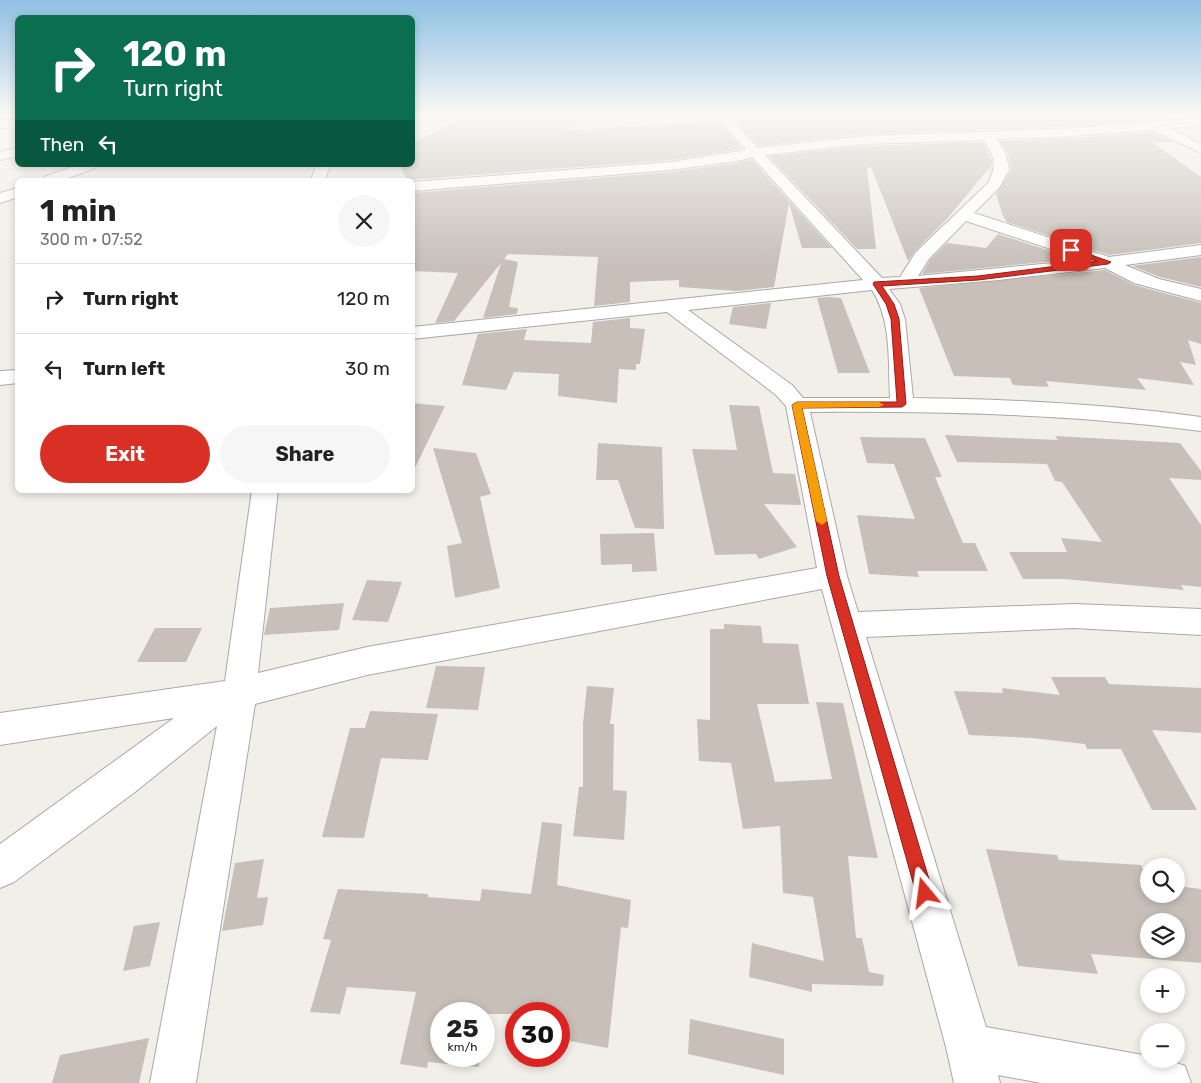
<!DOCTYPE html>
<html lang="en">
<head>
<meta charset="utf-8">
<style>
	body { margin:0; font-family:Rubik,sans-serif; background:#f6f6f6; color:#222; height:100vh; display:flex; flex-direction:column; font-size:19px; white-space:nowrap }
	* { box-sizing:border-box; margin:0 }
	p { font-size:16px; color:#767676 }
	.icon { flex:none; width:28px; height:28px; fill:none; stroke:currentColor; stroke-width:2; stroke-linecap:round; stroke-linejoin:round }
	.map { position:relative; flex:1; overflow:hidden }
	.sheet { position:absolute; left:15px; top:178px; width:400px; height:315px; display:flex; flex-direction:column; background:#fff; border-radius:8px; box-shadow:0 2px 8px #0003 }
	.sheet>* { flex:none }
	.banner { position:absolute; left:15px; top:15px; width:400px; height:152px; border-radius:8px; box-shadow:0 2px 8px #0003; background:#0b6e4f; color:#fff; overflow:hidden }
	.buttons { position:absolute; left:1140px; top:858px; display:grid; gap:10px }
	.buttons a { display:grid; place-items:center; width:45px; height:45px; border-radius:50%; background:#fff; box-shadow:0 2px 8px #0003; font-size:25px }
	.speed { position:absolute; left:430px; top:1002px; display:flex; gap:10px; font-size:25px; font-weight:700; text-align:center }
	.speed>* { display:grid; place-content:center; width:65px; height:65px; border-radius:50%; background:#fff; box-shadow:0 2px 8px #0003; line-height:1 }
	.speed small { font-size:12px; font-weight:400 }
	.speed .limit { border:8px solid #d22; background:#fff; color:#111 }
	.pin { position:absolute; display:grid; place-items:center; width:42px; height:42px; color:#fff; margin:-21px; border-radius:10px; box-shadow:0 2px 8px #0006 }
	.me { position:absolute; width:55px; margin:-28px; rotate:344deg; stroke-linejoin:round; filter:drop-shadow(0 0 4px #0008) }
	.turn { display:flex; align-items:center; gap:18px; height:105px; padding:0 25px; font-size:22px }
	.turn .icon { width:65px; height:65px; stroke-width:2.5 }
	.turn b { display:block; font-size:35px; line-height:42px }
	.then { display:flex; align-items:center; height:48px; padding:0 25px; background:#0003; gap:10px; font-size:19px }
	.round { display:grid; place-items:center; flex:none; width:52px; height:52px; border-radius:26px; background:#f6f6f6 }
	.head { display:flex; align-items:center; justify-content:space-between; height:85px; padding:0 25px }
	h1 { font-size:30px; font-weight:700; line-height:38px }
	.cta { display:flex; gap:10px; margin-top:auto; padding:10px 25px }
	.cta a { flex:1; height:58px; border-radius:30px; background:#d93025; color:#fff; font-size:20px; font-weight:700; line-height:58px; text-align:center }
	.cta a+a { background:#f6f6f6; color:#222 }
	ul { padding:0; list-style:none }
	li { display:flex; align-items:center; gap:15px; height:70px; padding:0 25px; border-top:1px solid #e0e0e0 }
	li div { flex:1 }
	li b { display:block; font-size:19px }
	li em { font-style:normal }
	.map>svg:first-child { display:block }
	.building { fill:#c7bfb8; fill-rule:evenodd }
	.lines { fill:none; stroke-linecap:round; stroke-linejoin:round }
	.minor-casing { stroke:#a9a9a9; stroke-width:2 }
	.minor { fill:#fff; fill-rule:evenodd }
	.route { fill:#d93025; stroke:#8d1f18 }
	.slow { fill:#f59e0b }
</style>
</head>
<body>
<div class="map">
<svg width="1201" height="1083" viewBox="0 0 1201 1083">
	<rect width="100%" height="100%" fill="#f2efe9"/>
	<g class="building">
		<path d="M 469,115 L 598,115 L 563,131 L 718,121 L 742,149 L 671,160 L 407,180 L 400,165 L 412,165 L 412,143 Z"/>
		<path d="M 730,115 L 1163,115 L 1168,119 L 1059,127 L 864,134 L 759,146 Z"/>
		<path d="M 1153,132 L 1174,142 L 1152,142 L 1201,177 L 1201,243 L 1109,255 L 1007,222 L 1003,216 L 996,194 L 1011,170 L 1008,154 L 1000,141 L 1059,139 Z"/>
		<path d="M 983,142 L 992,161 L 990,173 L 989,168 L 947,219 L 915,251 L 908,261 L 871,167 L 867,168 L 876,249 L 857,249 L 769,156 L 864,146 Z"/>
		<path d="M 751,159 L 832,248 L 802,248 L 789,203 L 774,287 L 737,291 L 679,287 L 679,280 L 630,282 L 630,302 L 594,306 L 598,257 L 508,254 L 504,259 L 518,262 L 509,307 L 518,308 L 517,314 L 483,318 L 501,263 L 454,321 L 435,323 L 458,273 L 412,271 L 412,193 L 671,172 L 738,163 Z"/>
		<path d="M 998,234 L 1075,259 L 922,274 L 930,260 L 947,243 L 986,248 Z"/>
		<path d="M 1201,257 L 1201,287 L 1160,277 L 1132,266 Z"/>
		<path d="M 1105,270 L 1134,285 L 1201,303 L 1201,344 L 1188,340 L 1196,365 L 1180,362 L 1194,385 L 1137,378 L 1146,390 L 1046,381 L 1049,387 L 1013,385 L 1010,378 L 954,376 L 919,288 Z"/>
		<path d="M 828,297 L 841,298 L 870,373 L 838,373 L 817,298 Z"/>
		<path d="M 771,303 L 766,329 L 729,324 L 733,307 Z"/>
		<path d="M 630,318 L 630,328 L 645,329 L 640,364 L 636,364 L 636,370 L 619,369 L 617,403 L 558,396 L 559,374 L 514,372 L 506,390 L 462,385 L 478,334 L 527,329 L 524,340 L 591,343 L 593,322 Z"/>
		<path d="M 412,403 L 445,406 L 412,474 Z"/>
		<path d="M 729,405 L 759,406 L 773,473 L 795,474 L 801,505 L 764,504 L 797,547 L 759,559 L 756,554 L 715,555 L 692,449 L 737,450 Z"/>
		<path d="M 945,435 L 1058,440 L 1055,436 L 1180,443 L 1201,471 L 1201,480 L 1169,478 L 1201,525 L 1201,587 L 1181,585 L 1184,590 L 1064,579 L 1023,579 L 1009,552 L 1067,552 L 1061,538 L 1102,542 L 1062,482 L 1055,481 L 1047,464 L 957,462 Z"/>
		<path d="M 860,437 L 925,438 L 942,477 L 935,477 L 963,543 L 975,543 L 988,571 L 917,571 L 919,577 L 869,574 L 857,515 L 915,519 L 894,464 L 867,463 Z"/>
		<path d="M 598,443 L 662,447 L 664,529 L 635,528 L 618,480 L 596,480 Z"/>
		<path d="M 433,448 L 476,453 L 491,494 L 480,497 L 500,588 L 455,598 L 447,546 L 462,543 Z"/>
		<path d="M 654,533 L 657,571 L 632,572 L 632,564 L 601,565 L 600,534 Z"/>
		<path d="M 367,580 L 402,582 L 388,622 L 352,620 Z"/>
		<path d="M 344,603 L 339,630 L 264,635 L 270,608 Z"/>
		<path d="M 724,624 L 761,626 L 763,643 L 798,644 L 809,704 L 757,704 L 775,782 L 832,779 L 816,702 L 843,703 L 878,858 L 848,856 L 856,938 L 862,938 L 869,972 L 884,975 L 883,986 L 812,984 L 812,992 L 749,977 L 752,943 L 824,961 L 813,897 L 783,893 L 780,826 L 743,829 L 731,763 L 699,761 L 697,719 L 710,720 L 710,629 L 724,629 Z"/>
		<path d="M 155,628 L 202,628 L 186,662 L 137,662 Z"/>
		<path d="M 436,666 L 485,667 L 478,710 L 426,708 Z"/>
		<path d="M 1051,677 L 1105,677 L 1109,684 L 1201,688 L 1201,733 L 1152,730 L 1197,810 L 1152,810 L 1121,749 L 1087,749 L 1085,744 L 1032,738 L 969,735 L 954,691 L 1003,693 L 1002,688 L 1060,695 Z"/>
		<path d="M 587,686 L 614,688 L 610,724 L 614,724 L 613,790 L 627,791 L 624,840 L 573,836 L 579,787 L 583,787 L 583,724 Z"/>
		<path d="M 370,711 L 438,714 L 428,760 L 381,758 L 364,838 L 322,837 L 350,728 L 365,728 Z"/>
		<path d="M 542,822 L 562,824 L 557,885 L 631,900 L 628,928 L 621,927 L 608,1048 L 559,1039 L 559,1014 L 486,1014 L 484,1031 L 484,1014 L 441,1014 L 441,1056 L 480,1056 L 479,1067 L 428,1062 L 427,1068 L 400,1064 L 416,992 L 347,987 L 340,1014 L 310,1012 L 331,940 L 323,939 L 338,889 L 428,894 L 428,897 L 480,901 L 482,889 L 531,894 Z"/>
		<path d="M 986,849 L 1057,855 L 1059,860 L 1141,865 L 1149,882 L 1149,894 L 1176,894 L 1176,886 L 1201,889 L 1201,963 L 1091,954 L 1098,974 L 1018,966 ZM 1149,921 L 1176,921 L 1176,949 L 1149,949 Z"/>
		<path d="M 264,859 L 257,898 L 268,897 L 263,925 L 222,931 L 235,863 Z"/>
		<path d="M 160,922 L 150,966 L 123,971 L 134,926 Z"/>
		<path d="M 690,1019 L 784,1039 L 784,1075 L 688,1054 Z"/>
		<path d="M 149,1038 L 139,1083 L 52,1083 L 60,1055 Z"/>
	</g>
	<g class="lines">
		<g class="minor-casing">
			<g id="minor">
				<path d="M 715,115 L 728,115 L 758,148 L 864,136 L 1059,129 L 1201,118 L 1201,126 L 1170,128 L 1201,144 L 1201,153 L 1153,130 L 1059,137 L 997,139 L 1006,154 L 1009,170 L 999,188 L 974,213 L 1109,257 L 1201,245 L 1201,255 L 1125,265 L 1159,279 L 1201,289 L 1201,301 L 1134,283 L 1105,268 L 999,280 L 889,289 L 900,304 L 905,319 L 913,398 C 1009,399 1105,404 1201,417 L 1201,431 C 1071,414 941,411 810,412 L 847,576 L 858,612 L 1074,604 L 1201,609 L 1201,635 L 1074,628 L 866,637 L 986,1027 L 1149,1056 L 1149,1059 L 1168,1060 L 1185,1066 L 1191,1083 L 1041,1083 L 998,1075 L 1000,1083 L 954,1083 L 946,1047 L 822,589 L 367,675 L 255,704 L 196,1083 L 150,1083 L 217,726 L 135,792 L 14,882 L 0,888 L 0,844 L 174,718 L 0,745 L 0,713 L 225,681 L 252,490 L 278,490 L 258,673 L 367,647 L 817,568 L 786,406 L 776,395 L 667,312 L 412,339 L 412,327 L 863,280 L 752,157 L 738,161 L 671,170 L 412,191 L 412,182 L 671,162 L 746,150 ZM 984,140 C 994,157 998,164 988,183 L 916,252 L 900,277 L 882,278 L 765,155 L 864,144 ZM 966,221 L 1084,260 L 918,276 L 929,259 ZM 872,290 C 892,322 888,361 890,398 L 803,398 L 792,385 L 688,310 Z"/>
				<rect x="0" y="120" width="18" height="8"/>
				<path d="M 18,148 L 18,156 L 0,160 L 0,152 Z"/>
				<path d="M 77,165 L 97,165 L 95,168 L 63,180 L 42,180 L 44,177 Z"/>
				<path d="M 316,165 L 330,165 L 325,180 L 311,180 Z"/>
				<path d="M 18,188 L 18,197 L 0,203 L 0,193 Z"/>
				<path d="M 18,370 L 18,383 L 0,385 L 0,371 Z"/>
			</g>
		</g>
		<use href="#minor" class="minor"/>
	</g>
	<linearGradient id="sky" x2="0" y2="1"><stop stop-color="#8fc0e4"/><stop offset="0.43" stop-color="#f9f8f5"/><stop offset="1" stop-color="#f9f8f5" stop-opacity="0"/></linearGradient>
	<rect width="1201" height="266" fill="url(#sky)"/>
	<path class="route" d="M 1071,248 L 1111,262 L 1108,264 L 978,280 L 882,286 L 894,304 L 899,319 L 906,404 L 902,407 L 802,408 L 839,576 L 933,893 L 931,899 L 925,901 L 919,899 L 916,893 L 827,576 L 792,405 L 797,402 L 897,402 L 891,319 L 886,304 L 873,284 L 874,282 L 978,276 L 1097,261 L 1069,252 L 1068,250 Z"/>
	<path class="slow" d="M 797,402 L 879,402 L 884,405 L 879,407 L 802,408 L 827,521 L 822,525 L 816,521 L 792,405 Z"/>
</svg>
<div class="buttons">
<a><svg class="icon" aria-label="search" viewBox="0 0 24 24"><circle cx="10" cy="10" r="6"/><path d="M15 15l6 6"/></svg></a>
<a><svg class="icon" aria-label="layers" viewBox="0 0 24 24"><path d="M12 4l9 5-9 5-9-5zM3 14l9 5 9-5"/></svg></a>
<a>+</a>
<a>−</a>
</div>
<div class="speed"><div>25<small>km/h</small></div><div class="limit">30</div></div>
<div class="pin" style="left:1071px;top:250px;background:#d93025"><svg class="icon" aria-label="arrive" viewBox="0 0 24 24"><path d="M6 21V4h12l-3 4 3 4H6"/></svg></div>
<svg class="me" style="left:925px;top:893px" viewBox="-20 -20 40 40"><path d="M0-17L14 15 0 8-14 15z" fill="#d93025" stroke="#fff" stroke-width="4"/></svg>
<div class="banner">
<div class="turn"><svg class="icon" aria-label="right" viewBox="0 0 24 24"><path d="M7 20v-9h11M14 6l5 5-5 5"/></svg><div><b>120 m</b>Turn right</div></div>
<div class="then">Then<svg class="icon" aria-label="left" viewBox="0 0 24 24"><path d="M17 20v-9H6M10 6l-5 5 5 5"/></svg></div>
</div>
<section class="sheet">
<div class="head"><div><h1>1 min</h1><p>300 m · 07:52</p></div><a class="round"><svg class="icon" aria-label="close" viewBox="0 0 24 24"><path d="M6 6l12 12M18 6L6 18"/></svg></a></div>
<ul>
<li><svg class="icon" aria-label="right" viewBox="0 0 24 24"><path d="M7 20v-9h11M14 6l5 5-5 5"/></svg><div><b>Turn right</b></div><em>120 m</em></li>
<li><svg class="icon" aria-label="left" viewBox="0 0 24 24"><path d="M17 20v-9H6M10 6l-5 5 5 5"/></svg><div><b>Turn left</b></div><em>30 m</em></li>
</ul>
<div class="cta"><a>Exit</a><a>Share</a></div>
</section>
</div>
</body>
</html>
